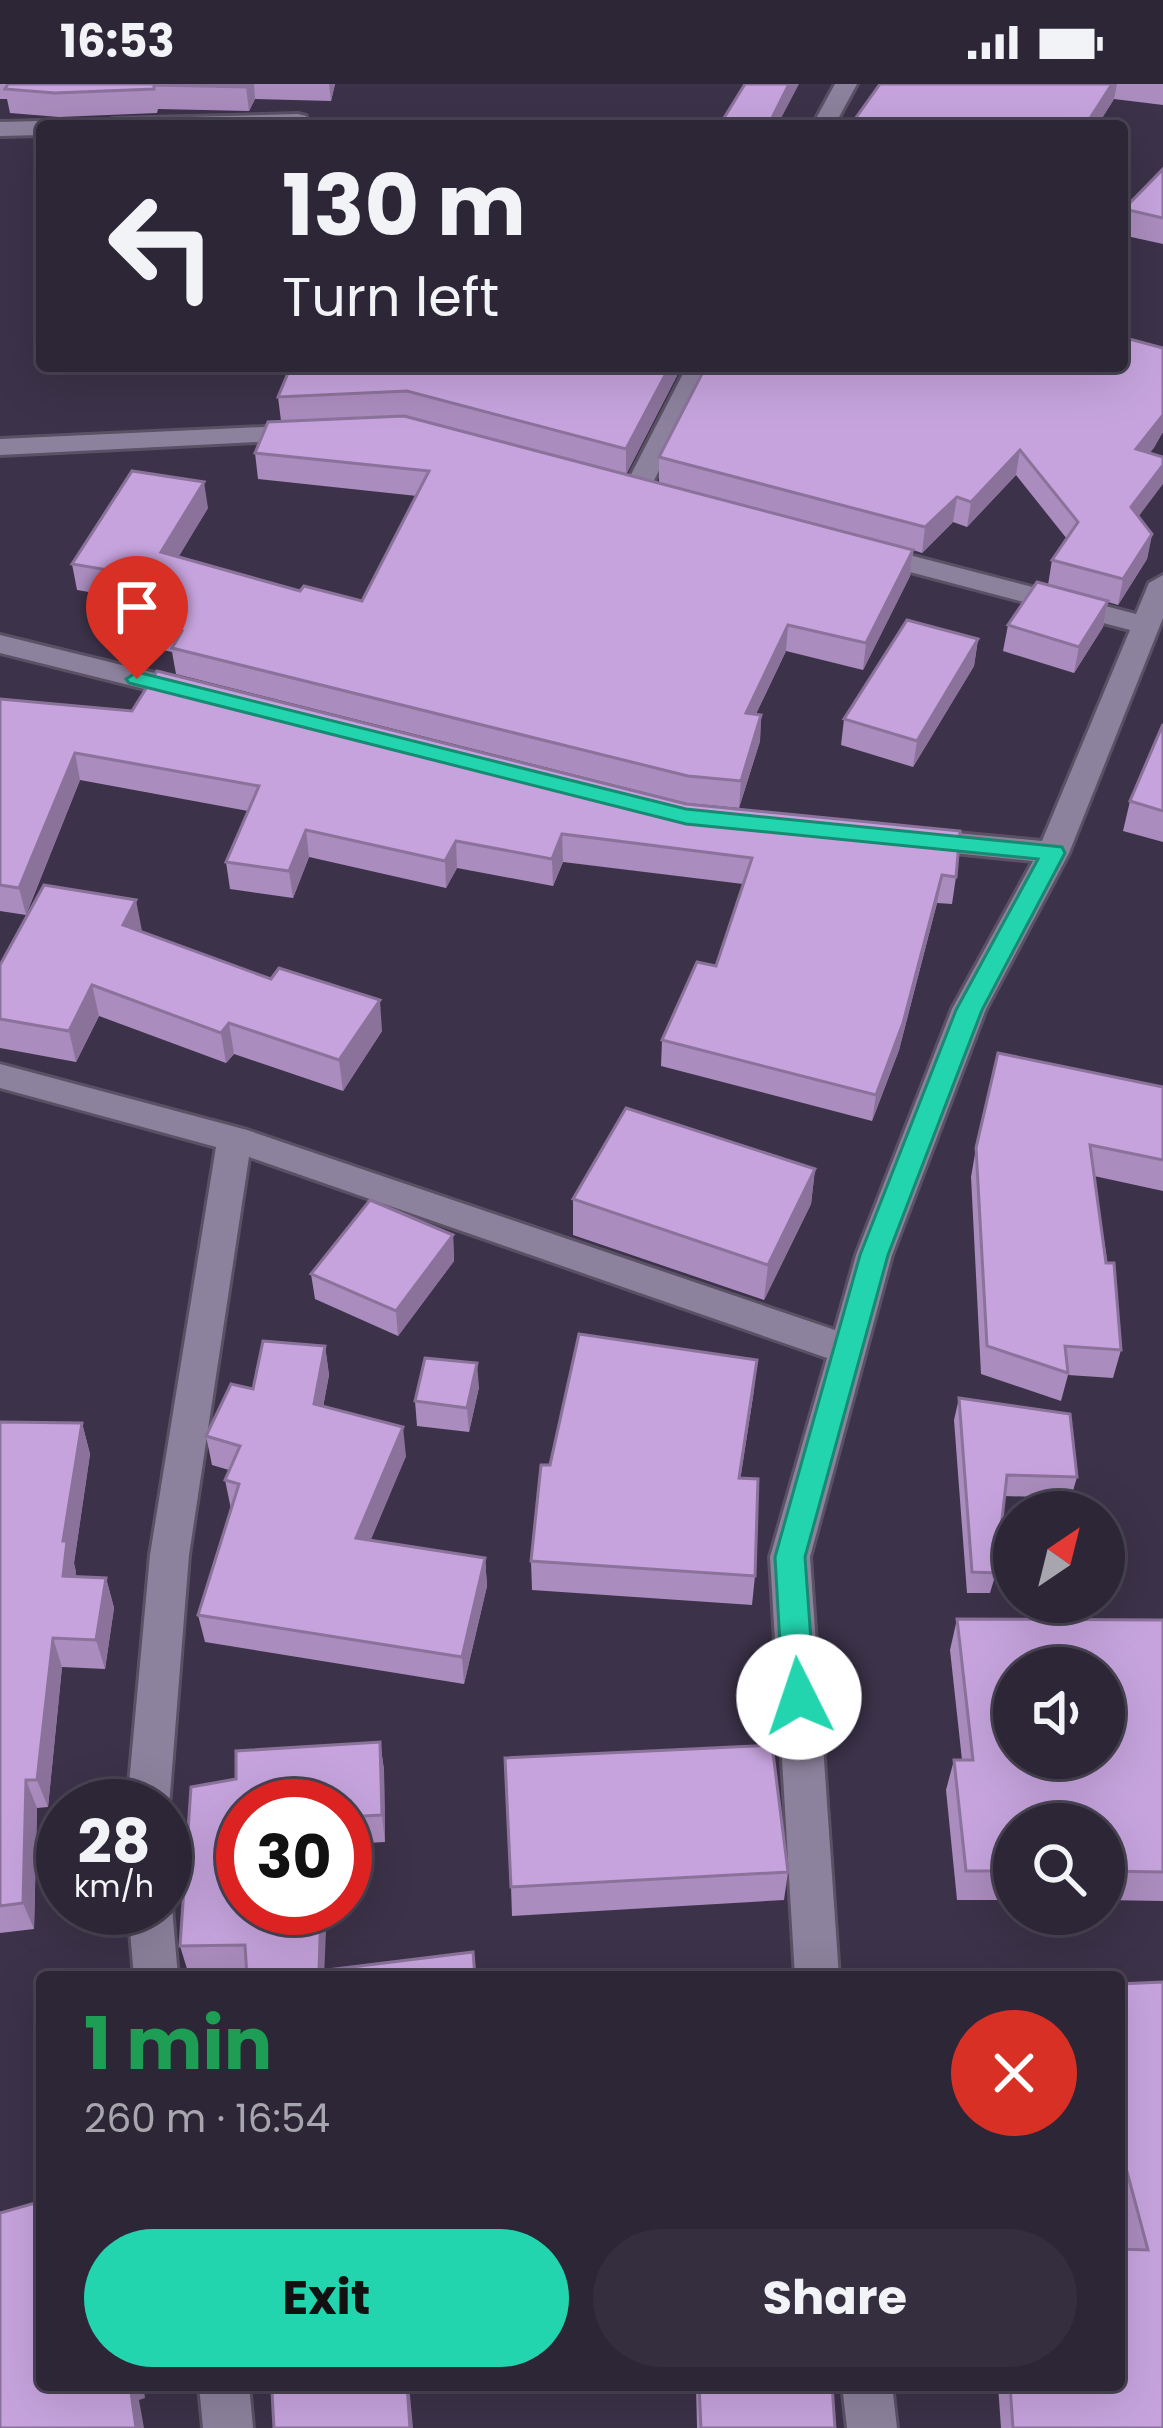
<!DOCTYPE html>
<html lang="en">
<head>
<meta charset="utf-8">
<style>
	body { margin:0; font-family:Poppins,sans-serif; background:#352e3f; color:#f1f3f6; height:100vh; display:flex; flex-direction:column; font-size:45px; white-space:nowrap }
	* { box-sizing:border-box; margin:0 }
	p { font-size:39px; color:#a7a5ad }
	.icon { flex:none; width:66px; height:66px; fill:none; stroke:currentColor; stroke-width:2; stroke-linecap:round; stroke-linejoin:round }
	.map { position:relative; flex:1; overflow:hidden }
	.panel { position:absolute; left:36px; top:1887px; width:1089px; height:420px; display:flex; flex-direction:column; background:#2d2637; border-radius:12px; box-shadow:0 12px 48px #0002,0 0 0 3px #484352 }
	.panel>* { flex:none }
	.banner { position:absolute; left:36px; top:36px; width:1092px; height:252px; border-radius:12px; box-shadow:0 12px 48px #0002,0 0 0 3px #484352; background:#2d2637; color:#f1f3f6; overflow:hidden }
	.needle { width:78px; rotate:35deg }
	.controls { position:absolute; left:993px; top:1407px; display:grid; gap:24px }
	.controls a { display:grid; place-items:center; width:132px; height:132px; border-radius:50%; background:#2d2637; box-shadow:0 12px 48px #0002,0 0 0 3px #484352; font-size:60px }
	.speed { position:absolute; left:36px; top:1695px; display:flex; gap:24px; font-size:60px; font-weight:700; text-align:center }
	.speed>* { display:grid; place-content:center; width:156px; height:156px; border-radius:50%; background:#2d2637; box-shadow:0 12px 48px #0002,0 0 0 3px #484352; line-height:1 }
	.speed small { font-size:30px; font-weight:400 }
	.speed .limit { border:18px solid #d22; background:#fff; color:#111 }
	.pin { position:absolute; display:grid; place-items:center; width:102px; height:102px; color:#fff; margin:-123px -51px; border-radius:50% 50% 50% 0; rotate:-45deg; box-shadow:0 0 12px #0007 }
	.pin .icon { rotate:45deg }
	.me { position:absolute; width:132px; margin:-66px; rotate:356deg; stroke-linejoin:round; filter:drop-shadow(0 0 9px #0008) }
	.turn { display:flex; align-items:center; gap:42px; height:252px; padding:0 48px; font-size:54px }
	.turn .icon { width:156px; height:156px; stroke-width:2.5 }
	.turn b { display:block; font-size:84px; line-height:102px }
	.round { display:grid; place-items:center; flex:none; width:126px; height:126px; border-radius:63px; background:#352e3f }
	.headline { display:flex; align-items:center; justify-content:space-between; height:204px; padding:0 48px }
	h1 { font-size:72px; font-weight:700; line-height:90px; color:#1e9e55 }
	.cta { display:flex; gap:24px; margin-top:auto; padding:24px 48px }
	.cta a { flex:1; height:138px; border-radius:72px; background:#23d5af; color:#111; font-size:48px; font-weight:700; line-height:138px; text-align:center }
	.cta a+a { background:#352e3f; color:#f1f3f6 }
	.status { display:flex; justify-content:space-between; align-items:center; height:84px; padding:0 60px; background:#2d2637; direction:ltr }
	.status svg { height:33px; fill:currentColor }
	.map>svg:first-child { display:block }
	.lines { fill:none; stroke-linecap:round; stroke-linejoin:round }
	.minor-casing { stroke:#5a5165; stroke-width:6 }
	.minor { fill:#8d829d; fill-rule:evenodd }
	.wall { fill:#aa8cbe }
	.shaded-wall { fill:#8b729b }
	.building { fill:#c6a3dd; stroke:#8b729b; stroke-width:3; fill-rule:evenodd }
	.route { fill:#23d5af; stroke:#178a72; stroke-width:3 }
</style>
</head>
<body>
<div class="status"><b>16:53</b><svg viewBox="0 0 49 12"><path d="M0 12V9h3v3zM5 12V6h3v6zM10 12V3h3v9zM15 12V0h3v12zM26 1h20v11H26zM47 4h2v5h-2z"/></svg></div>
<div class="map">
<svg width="1163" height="2344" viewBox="0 0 1163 2344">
	<rect width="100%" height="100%" fill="#3c3249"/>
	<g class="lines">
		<g class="minor-casing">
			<g id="minor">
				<path d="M 835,0 L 857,0 L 834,42 L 812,42 Z"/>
				<path d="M 298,30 L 306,32 L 306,42 L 101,42 L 112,35 Z"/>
				<path d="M 42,37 L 52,42 L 42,42 L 42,51 L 0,52 L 0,38 Z"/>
				<path d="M 687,282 L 713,282 L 649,406 L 636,414 L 627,412 L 623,406 Z"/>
				<path d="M 308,341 L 321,349 L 317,355 L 0,371 L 0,355 Z"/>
				<path d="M 863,459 L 1136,530 L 1149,499 L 1163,491 L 1163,534 L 1069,769 L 986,925 L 892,1171 L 810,1473 L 839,1893 L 795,1893 L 770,1473 L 827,1274 L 249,1073 L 189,1471 L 169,1722 L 165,1732 L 165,1722 L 127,1722 L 150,1471 L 216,1063 L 0,1004 L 0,980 L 247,1046 L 835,1246 L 856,1171 L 952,925 L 1033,777 L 914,765 L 899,755 L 914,745 L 1042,757 L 1130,546 L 853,473 L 849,467 Z"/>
				<path d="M 0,551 L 207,602 L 212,609 L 197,618 L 0,569 Z"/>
				<path d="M 165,1809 L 172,1824 L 178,1893 L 134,1893 L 128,1824 L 165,1824 Z"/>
				<path d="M 199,2301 L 249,2301 L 253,2344 L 203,2344 Z"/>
				<path d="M 842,2301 L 892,2301 L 897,2344 L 847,2344 Z"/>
			</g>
		</g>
		<use href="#minor" class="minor"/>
	</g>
	<g class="wall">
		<path d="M 0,0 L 335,0 L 331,17 L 255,15 L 249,27 L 158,25 L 157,29 L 59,33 L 10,29 L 7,15 L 0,15 Z"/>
		<path d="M 880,0 L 1163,0 L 1163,21 L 1114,15 L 1097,42 L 850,42 Z"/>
		<path d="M 1163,85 L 1163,160 L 1122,151 L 1124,125 Z"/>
		<path d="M 1163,264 L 1163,348 L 1149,369 L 1163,373 L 1163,398 L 1138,433 L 1152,450 L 1147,475 L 1118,521 L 1108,518 L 1103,543 L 1074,589 L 1003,567 L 1008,541 L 1048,501 L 1052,476 L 1067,455 L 1016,391 L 967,443 L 953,438 L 922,469 L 913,466 L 910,492 L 863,586 L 786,567 L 756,630 L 761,631 L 760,657 L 739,724 L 687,719 L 176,590 L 172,568 L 163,566 L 160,545 L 129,540 L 124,514 L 77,506 L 72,480 L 208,424 L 178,473 L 300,507 L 362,517 L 417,412 L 258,395 L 255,369 L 281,337 L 278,313 L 682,282 L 626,390 L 659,399 L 659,373 Z"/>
		<path d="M 978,555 L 974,582 L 913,683 L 841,661 L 844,635 Z"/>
		<path d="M 0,615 L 956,793 L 952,820 L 937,819 L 899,966 L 872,1037 L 661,982 L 662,956 L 716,882 L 743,800 L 563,778 L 553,802 L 457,784 L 446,804 L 309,773 L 293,814 L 230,805 L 226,778 L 248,727 L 80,696 L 26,831 L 0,827 Z"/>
		<path d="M 1163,640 L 1163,758 L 1123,747 L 1130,717 Z"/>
		<path d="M 141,848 L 382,947 L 343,1007 L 234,970 L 226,979 L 99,932 L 76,978 L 0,964 L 0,881 Z"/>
		<path d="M 1163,1003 L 1163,1107 L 1094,1092 L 1121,1266 L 1113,1294 L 1068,1291 L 1061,1317 L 981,1290 L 971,1093 L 976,1064 Z"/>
		<path d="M 815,1085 L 811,1120 L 764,1216 L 573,1151 L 573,1115 Z"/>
		<path d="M 453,1151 L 454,1177 L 398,1252 L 315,1215 L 311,1190 Z"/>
		<path d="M 325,1262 L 329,1291 L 323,1323 L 406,1372 L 370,1456 L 485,1474 L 487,1502 L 464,1600 L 205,1558 L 198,1531 L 231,1425 L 225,1396 L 229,1386 L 212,1381 L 206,1352 L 253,1305 Z"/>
		<path d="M 479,1303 L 469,1348 L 417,1342 L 415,1317 Z"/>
		<path d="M 754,1306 L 740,1394 L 755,1492 L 752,1521 L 532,1506 L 531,1477 L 550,1381 Z"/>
		<path d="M 959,1314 L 1077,1393 L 1071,1414 L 1004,1412 L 996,1489 L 990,1509 L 967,1509 L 954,1336 Z"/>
		<path d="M 0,1338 L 82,1339 L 90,1370 L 74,1479 L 76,1493 L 106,1494 L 114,1524 L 105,1585 L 62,1583 L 48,1723 L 37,1724 L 34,1845 L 0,1849 Z"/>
		<path d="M 957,1535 L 1163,1536 L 1163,1817 L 1104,1816 L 1104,1740 L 1014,1740 L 1014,1816 L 957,1816 L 946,1706 L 954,1676 L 962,1676 L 950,1566 Z"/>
		<path d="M 380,1658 L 384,1686 L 385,1758 L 345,1760 L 345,1722 L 243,1722 L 325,1886 L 475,1893 L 247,1886 L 188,1888 L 180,1862 L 236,1695 Z"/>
		<path d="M 788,1788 L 784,1816 L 512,1832 L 511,1803 Z"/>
		<path d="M 1163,1898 L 1163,2344 L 1001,2344 L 998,2301 L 1119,2301 L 1128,2165 L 1119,2129 L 1119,1900 Z"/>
		<path d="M 696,2301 L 832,2301 L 835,2344 L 697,2344 Z"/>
	</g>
	<g class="shaded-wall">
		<path d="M 248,0 L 254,0 L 255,15 L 249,27 L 246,3 Z"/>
		<path d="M 329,0 L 335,0 L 331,17 Z"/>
		<path d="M 789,0 L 799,0 L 777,42 L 768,42 Z"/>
		<path d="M 1112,0 L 1117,0 L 1114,15 L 1097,42 L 1085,42 Z"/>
		<path d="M 670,282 L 682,282 L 626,391 L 626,365 Z"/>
		<path d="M 1163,331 L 1163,348 L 1154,364 L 1131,391 L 1136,365 Z"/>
		<path d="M 1020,366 L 1016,391 L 967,443 L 971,418 Z"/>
		<path d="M 1163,381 L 1163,400 L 1126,449 L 1131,423 Z"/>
		<path d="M 204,398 L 208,424 L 166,494 L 161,468 Z"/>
		<path d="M 957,413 L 953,438 L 922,469 L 925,443 Z"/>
		<path d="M 1152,450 L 1147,475 L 1118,521 L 1123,495 Z"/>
		<path d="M 913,466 L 910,492 L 863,586 L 866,559 Z"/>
		<path d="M 1108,517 L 1103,543 L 1074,589 L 1079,563 Z"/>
		<path d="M 788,541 L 786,567 L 744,655 L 746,629 Z"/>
		<path d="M 978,555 L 974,582 L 913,683 L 917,657 Z"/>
		<path d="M 761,631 L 760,657 L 739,724 L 741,697 Z"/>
		<path d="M 75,669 L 80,696 L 26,831 L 19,804 Z"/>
		<path d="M 306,746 L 309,773 L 293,814 L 289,787 Z"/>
		<path d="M 562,750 L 563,778 L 553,802 L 552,775 Z"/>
		<path d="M 456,757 L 457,784 L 446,804 L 445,777 Z"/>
		<path d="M 942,791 L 937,819 L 899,966 L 872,1037 L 876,1011 Z"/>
		<path d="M 136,816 L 142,847 L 129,872 L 123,841 Z"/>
		<path d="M 92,901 L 99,932 L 76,978 L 69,947 Z"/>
		<path d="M 380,916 L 382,947 L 343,1007 L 339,976 Z"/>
		<path d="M 229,939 L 234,970 L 226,979 L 221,949 Z"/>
		<path d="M 815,1085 L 811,1120 L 764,1216 L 768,1181 Z"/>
		<path d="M 453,1151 L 454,1177 L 398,1252 L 396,1227 Z"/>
		<path d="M 325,1262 L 329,1291 L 318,1350 L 314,1320 Z"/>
		<path d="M 757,1276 L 754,1306 L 736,1423 L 739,1394 Z"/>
		<path d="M 477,1279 L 479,1303 L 469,1348 L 467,1324 Z"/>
		<path d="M 82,1339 L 90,1370 L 74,1479 L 76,1487 L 72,1522 L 63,1492 L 63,1457 Z"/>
		<path d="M 403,1343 L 406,1372 L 360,1482 L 356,1454 Z"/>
		<path d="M 485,1474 L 487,1502 L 464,1600 L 462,1573 Z"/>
		<path d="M 106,1494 L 114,1524 L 105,1585 L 96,1556 Z"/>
		<path d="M 53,1554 L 62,1583 L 48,1723 L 37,1696 Z"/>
		<path d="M 380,1658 L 384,1686 L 385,1758 L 382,1731 Z"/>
		<path d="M 26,1696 L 37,1724 L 34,1845 L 23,1819 Z"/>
		<path d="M 321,1824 L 327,1824 L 324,1893 L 319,1887 Z"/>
		<path d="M 130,2301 L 143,2301 L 145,2314 L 139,2316 L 144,2344 L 136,2344 Z"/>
		<path d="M 407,2301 L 410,2311 L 413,2344 L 410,2344 Z"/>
	</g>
	<g class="building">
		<path d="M 8,0 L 248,0 L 246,3 L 154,1 L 154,5 L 55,9 L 5,5 Z"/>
		<path d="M 745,0 L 789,0 L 768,42 L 719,42 Z"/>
		<path d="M 880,0 L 1112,0 L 1085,42 L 850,42 Z"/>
		<path d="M 1163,85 L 1163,134 L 1124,125 Z"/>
		<path d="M 1122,253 L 1163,264 L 1163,331 L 1136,365 L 1163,373 L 1163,381 L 1131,423 L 1152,450 L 1123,495 L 1052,476 L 1078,438 L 1020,366 L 971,418 L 957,413 L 925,443 L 659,373 L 706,282 L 1122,282 Z"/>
		<path d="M 291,282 L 670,282 L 626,365 L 407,307 L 278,313 Z"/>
		<path d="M 404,332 L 913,466 L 866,559 L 788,541 L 746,629 L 761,631 L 741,697 L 688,692 L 172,564 L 182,547 L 159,540 L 176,521 L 124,514 L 138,491 L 72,480 L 132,387 L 204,398 L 161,468 L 300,507 L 304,502 L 362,517 L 429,387 L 255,369 L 268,338 Z"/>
		<path d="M 1037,498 L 1108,517 L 1079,563 L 1008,541 Z"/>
		<path d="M 907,536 L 978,555 L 917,657 L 844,635 Z"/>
		<path d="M 157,587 L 686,720 L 960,747 L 956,793 L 942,791 L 903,939 L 876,1011 L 662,956 L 697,878 L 716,882 L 752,774 L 562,750 L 552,775 L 456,757 L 445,777 L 306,746 L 289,787 L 226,778 L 259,702 L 75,669 L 19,804 L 0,801 L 0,615 L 132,627 Z"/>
		<path d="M 1163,640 L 1163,727 L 1130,717 Z"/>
		<path d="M 44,801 L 136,816 L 123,841 L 271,895 L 279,884 L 380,916 L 339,976 L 229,939 L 221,949 L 92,901 L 69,947 L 0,935 L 0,881 Z"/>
		<path d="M 998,969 L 1163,1003 L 1163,1076 L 1090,1061 L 1106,1179 L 1114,1179 L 1121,1266 L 1065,1262 L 1068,1289 L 987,1262 L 976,1064 Z"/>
		<path d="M 626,1024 L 815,1085 L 768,1181 L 573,1115 Z"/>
		<path d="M 370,1116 L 453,1151 L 396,1227 L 311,1190 Z"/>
		<path d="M 579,1250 L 757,1276 L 739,1394 L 758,1395 L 755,1492 L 531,1477 L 541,1381 L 550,1381 Z"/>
		<path d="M 263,1257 L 325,1262 L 314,1320 L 403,1343 L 356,1454 L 485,1474 L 462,1573 L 198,1531 L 239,1400 L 225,1396 L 240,1362 L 206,1352 L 231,1300 L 253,1305 Z"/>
		<path d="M 425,1274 L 477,1279 L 467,1324 L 415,1317 Z"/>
		<path d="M 959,1314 L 1070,1330 L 1077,1393 L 1007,1391 L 996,1489 L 972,1488 Z"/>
		<path d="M 0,1338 L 82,1339 L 63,1457 L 67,1457 L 63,1492 L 106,1494 L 96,1556 L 53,1554 L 37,1696 L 26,1696 L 23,1819 L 0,1822 Z"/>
		<path d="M 957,1535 L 1163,1536 L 1163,1788 L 1104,1787 L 1104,1740 L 1014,1740 L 1014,1787 L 966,1787 L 954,1676 L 973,1676 ZM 1014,1584 L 1104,1584 L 1104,1674 L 1014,1674 Z"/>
		<path d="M 380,1658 L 382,1731 L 345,1733 L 345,1722 L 243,1722 L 243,1824 L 321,1824 L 319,1887 L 473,1868 L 475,1893 L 247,1893 L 245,1861 L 180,1862 L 191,1703 L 236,1695 L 236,1667 Z"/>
		<path d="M 772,1661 L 788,1788 L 511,1803 L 505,1674 Z"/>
		<path d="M 1163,1898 L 1163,2344 L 1013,2344 L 1010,2301 L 1119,2301 L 1119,2165 L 1148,2166 L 1119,2058 L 1119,1900 Z"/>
		<path d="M 42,2117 L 42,2301 L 130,2301 L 136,2344 L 0,2344 L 0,2129 Z"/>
		<path d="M 324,2301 L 407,2301 L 410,2344 L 274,2344 L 272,2308 Z"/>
		<path d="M 699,2301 L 832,2301 L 835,2344 L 701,2344 Z"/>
	</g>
	<path class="route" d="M 137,588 L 686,725 L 1062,763 L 1065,769 L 982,926 L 888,1171 L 805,1473 L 815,1613 L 810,1623 L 799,1627 L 788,1623 L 783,1613 L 775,1473 L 860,1171 L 956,926 L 1038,775 L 686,740 L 129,599 L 126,595 Z"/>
</svg>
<div class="controls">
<a><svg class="needle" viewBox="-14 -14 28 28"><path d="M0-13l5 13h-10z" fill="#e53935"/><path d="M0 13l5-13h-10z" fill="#a7a5ad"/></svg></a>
<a><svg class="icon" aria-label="sound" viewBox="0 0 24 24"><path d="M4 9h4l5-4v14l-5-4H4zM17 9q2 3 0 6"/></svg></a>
<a><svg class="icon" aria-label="search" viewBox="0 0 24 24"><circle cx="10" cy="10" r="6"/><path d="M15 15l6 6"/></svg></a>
</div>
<div class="speed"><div>28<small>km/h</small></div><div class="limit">30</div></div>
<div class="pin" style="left:137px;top:595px;background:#d93025"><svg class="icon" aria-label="arrive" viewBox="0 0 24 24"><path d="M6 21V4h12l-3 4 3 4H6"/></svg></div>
<svg class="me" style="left:799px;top:1613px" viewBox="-20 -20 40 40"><circle r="19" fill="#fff"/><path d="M0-13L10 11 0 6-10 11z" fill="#23d5af"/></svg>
<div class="banner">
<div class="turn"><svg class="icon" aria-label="left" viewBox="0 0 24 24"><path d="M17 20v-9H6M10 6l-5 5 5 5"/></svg><div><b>130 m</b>Turn left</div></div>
</div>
<section class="panel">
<div class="headline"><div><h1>1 min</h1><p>260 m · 16:54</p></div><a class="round" style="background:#d93025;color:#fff"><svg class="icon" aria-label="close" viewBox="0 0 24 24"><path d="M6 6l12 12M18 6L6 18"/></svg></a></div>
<div class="cta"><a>Exit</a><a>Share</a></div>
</section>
</div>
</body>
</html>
